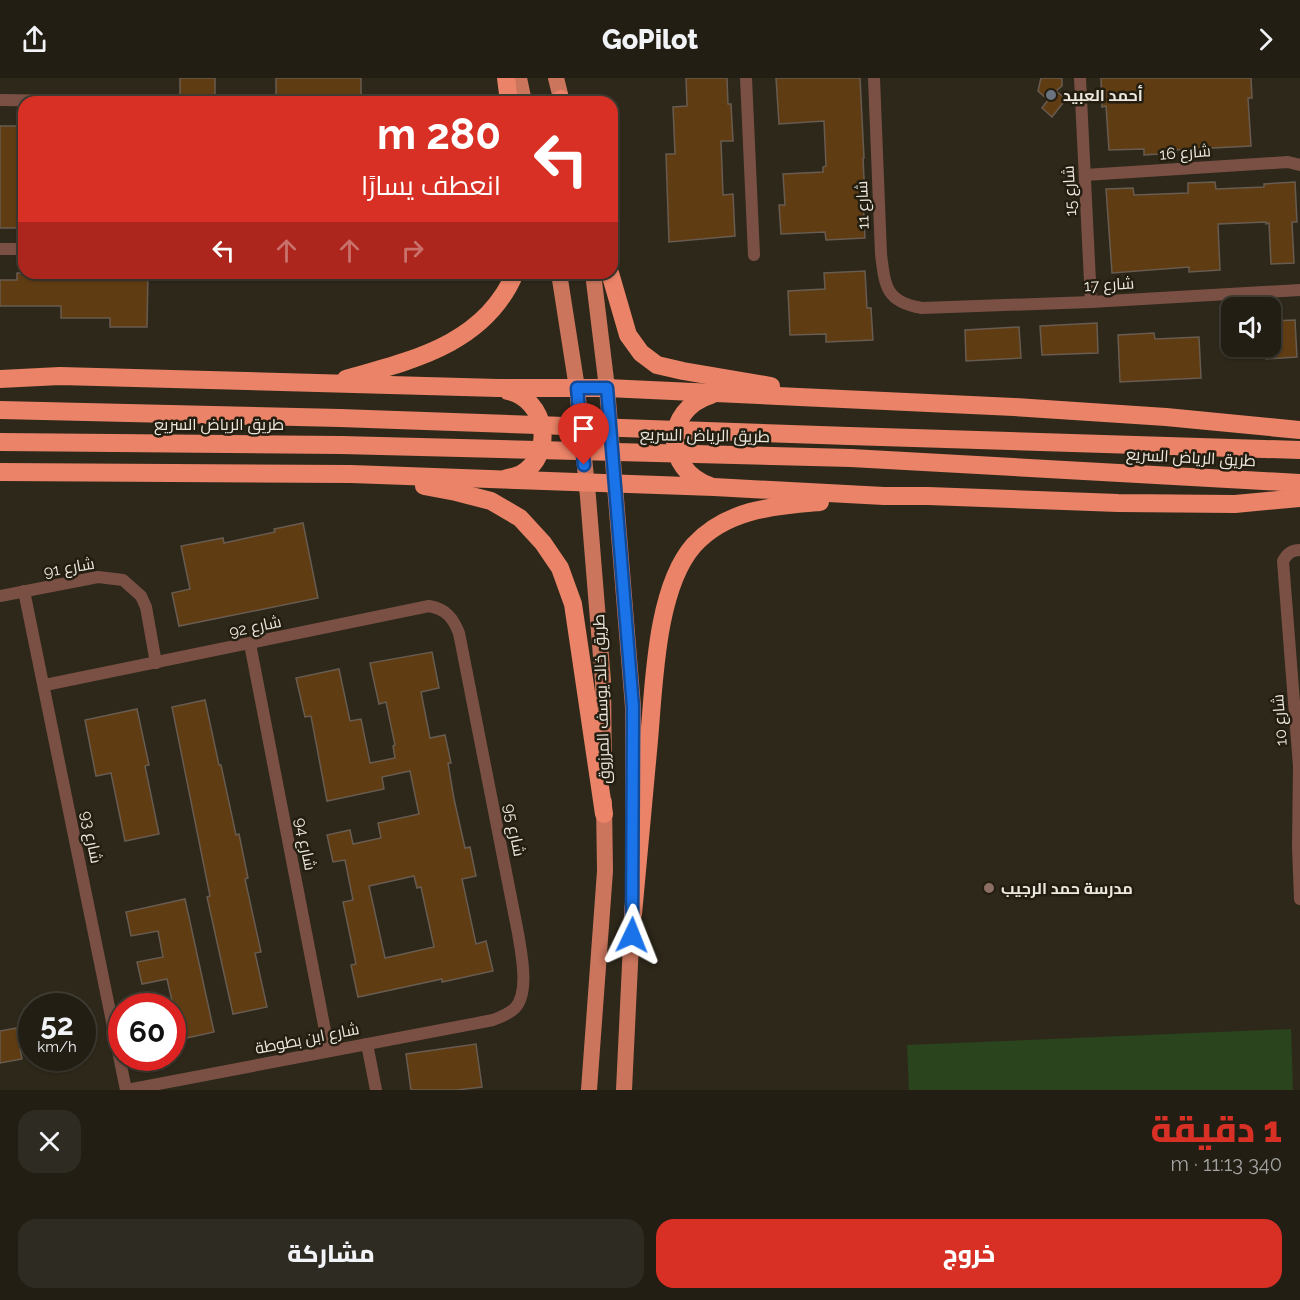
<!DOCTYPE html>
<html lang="ar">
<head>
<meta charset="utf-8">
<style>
	body { margin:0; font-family:Raleway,Cairo,sans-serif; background:#2e2b22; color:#f1f3f6; direction:rtl; height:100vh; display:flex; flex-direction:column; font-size:22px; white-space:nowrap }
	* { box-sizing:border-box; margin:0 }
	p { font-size:20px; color:#a2a2a0 }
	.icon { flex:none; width:33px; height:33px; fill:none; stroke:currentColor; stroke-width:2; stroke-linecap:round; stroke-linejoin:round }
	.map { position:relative; height:1012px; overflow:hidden; direction:ltr }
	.panel { display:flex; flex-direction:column; background:#221e14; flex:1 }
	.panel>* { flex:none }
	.banner { position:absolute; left:18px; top:18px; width:600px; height:183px; border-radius:18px; box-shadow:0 2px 4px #0004,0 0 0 2px #3f3c34; direction:rtl; background:#d93025; color:#fff; overflow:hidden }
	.tools { position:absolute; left:1221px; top:219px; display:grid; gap:12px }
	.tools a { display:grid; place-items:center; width:60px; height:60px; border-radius:12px; background:#221e14; box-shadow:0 2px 4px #0004,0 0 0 2px #3f3c34; font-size:30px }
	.speed { position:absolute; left:18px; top:915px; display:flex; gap:12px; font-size:30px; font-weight:700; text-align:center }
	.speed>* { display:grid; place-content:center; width:78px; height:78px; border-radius:50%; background:#221e14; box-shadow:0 2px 4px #0004,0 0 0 2px #3f3c34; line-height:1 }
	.speed small { font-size:15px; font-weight:400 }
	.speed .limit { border:9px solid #d22; background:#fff; color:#111 }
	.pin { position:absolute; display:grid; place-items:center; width:51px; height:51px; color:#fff; margin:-62px -26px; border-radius:50% 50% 50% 0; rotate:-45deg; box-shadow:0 0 6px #0007 }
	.pin .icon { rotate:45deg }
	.me { position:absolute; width:66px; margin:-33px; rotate:2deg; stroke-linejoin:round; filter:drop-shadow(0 0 4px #0008) }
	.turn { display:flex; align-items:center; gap:21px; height:126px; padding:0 18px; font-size:27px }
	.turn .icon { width:78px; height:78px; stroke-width:2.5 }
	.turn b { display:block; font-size:42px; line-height:51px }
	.lanes { display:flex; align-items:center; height:57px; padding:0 18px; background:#0003; justify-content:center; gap:30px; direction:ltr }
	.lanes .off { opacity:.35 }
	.round { display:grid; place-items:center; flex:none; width:63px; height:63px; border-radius:18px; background:#2e2b22 }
	.summary { display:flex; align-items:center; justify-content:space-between; height:102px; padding:0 18px }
	h1 { font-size:36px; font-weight:800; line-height:45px; color:#d93025 }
	.action { display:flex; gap:12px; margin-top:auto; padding:12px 18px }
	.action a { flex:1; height:69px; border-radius:18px; background:#d93025; color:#fff; font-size:24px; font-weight:800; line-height:69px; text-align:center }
	.action a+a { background:#2e2b22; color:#f1f3f6 }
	header { display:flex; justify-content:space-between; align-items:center; height:78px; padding:0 18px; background:#221e14; font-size:27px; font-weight:800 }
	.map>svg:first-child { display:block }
	.green { fill:#2a451e }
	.building { fill:#603c13; stroke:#685b4f; stroke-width:1.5; fill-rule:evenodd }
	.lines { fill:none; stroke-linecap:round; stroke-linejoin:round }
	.minor { stroke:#7a5045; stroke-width:12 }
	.primary { stroke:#cb755d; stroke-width:16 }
	.motorway { stroke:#ea8367; stroke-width:18 }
	.motorway-bridge { stroke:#ea8367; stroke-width:18 }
	.route-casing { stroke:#114b97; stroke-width:15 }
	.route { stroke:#1a73e8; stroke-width:10 }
	.worship-dot { fill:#6b7280; stroke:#241e11; stroke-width:2 }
	.education-dot { fill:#8d6e63; stroke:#241e11; stroke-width:2 }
	.labels { text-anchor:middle; stroke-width:5; stroke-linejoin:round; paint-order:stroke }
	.poi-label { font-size:16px; font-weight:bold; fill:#ece8df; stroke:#241e11; text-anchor:start }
	.street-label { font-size:16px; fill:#ece8df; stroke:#241e11 }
</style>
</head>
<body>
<header><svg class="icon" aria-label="forward" viewBox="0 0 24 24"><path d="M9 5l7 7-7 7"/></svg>GoPilot<svg class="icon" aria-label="share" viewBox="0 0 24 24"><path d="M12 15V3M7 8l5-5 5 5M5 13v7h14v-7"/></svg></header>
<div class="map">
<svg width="1300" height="1012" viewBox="0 0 1300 1012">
	<rect width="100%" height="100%" fill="#2e281a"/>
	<path class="green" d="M 1291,951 L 1293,1012 L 909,1012 L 907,967 Z"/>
	<g class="building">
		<rect x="180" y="0" width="35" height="22"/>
		<path d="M 276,0 L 361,0 L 361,22 L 276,24 Z"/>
		<path d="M 686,0 L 727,0 L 728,26 L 731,26 L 733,63 L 721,63 L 723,117 L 733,116 L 735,158 L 669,164 L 666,76 L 675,76 L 673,29 L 687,28 Z"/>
		<path d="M 776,0 L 860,0 L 864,80 L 863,80 L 865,121 L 863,121 L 865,160 L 826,162 L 825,154 L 781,156 L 779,127 L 785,127 L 783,96 L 823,94 L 823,89 L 826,88 L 824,43 L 779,46 Z"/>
		<path d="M 1041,0 L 1062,0 L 1062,8 L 1056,13 L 1066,21 L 1052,39 L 1042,30 L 1048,22 L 1038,13 Z"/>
		<path d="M 1101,0 L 1251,0 L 1252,20 L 1248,20 L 1251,68 L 1174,72 L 1174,75 L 1144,77 L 1144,71 L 1109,72 L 1106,28 L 1102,29 Z"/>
		<rect x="0" y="48" width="24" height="102"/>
		<path d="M 1215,104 L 1216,111 L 1264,109 L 1264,106 L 1295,104 L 1297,144 L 1292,144 L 1294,185 L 1271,186 L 1269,145 L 1266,146 L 1266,144 L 1218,146 L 1220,192 L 1189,194 L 1189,189 L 1112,195 L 1106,111 L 1133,110 L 1134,117 L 1188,115 L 1188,105 Z"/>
		<path d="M 865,193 L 867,230 L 871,230 L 873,262 L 826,264 L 826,256 L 790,257 L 788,213 L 825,211 L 824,195 Z"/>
		<path d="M 17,195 L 148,197 L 147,249 L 110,249 L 110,240 L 61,240 L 61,228 L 0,228 L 0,202 L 17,202 Z"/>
		<path d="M 1295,242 L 1297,279 L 1266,281 L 1265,268 L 1270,268 L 1270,243 Z"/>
		<path d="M 1097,245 L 1098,275 L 1042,277 L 1040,248 Z"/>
		<path d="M 1019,249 L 1021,280 L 966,283 L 965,252 Z"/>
		<path d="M 1154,255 L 1155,261 L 1199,259 L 1201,300 L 1120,304 L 1118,257 Z"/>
		<path d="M 303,445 L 318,520 L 179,548 L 172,515 L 190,511 L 181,468 L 223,460 L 224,465 L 275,454 L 274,451 Z"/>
		<path d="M 432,574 L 439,610 L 421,614 L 430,660 L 445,657 L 451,685 L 448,685 L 454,721 L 465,770 L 470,769 L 476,798 L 462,801 L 476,866 L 486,863 L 493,893 L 442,904 L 442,901 L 358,919 L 351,887 L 356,886 L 343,824 L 353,822 L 345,782 L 333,784 L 327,757 L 350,752 L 353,766 L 381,760 L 378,745 L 419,736 L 410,693 L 382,699 L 384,711 L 327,723 L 311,638 L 305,639 L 296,600 L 339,591 L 350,643 L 361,641 L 370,685 L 395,680 L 393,668 L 395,667 L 386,624 L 379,626 L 370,585 ZM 414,798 L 417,810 L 421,809 L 434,869 L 385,880 L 369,808 Z"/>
		<path d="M 205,622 L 219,687 L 221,687 L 236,757 L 239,756 L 248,800 L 245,801 L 261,874 L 255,875 L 267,929 L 233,936 L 207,819 L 210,818 L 172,629 Z"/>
		<path d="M 137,631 L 149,687 L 145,688 L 159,756 L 125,763 L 111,695 L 96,698 L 85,642 Z"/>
		<path d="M 185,821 L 214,954 L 173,963 L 173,927 L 167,901 L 142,906 L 137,884 L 163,879 L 158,853 L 131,858 L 126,834 Z"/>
		<path d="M 16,950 L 22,981 L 0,985 L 0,953 Z"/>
		<path d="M 476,966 L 482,1009 L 457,1012 L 411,1012 L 406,976 Z"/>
	</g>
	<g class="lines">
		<g class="minor">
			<path d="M 746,0 L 754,177"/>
			<path d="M 874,0 L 881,176 C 885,209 886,224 922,230 L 1091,224 L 1300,212"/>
			<path d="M 1080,0 L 1091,224"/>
			<path d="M 0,22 L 128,24"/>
			<path d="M 1085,97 L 1288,84 L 1300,87"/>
			<path d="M 0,171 L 24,171"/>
			<path d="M 1300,472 C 1291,472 1287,476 1283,483 L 1299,688 L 1298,769 L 1300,821"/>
			<path d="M 24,513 L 126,1012"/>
			<path d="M 0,518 L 98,499 L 123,502 L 141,518 L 146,529 L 156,585"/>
			<path d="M 250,566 L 329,973"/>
			<path d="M 45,607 L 429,528 C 446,531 453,540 459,555 L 518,855 C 521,874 530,914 515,930 C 509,936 501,939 493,942 L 127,1012"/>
			<path d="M 367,966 L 376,1012"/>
		</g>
		<g class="primary">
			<path d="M 519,0 L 524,24"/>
			<path d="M 556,0 L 562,24"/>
			<path d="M 559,195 L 577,310 L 588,419 L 603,603 L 604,696"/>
			<path d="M 593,195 L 607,310 L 633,629 L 633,759"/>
			<path d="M 589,1012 L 605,793 L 604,724"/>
			<path d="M 624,1012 L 633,824"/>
		</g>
		<g class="motorway">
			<path d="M 506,0 L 509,24"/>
			<path d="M 561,21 L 562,24"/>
			<path d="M 610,195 L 628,257 L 641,275 L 657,287 L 683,293 L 771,308"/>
			<path d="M 0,301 L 60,298 L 498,310 L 607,310 L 1014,329 L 1166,339 L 1300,352"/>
			<path d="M 346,301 C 413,282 485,266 515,195"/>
			<path d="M 0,332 L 340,340"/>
			<path d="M 849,358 L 1300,372"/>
			<path d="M 0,364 L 341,367"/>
			<path d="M 851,380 L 1300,405"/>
			<path d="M 0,394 L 351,396 L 714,409 L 884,418 L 928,418 L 1118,425 L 1235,426 L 1300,420"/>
			<path d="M 507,400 C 512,399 517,398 521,396 C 556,376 546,321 508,313"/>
			<path d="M 424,408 L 456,414 L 491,423 L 520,440 L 543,465 L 560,490 L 573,526 L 604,736"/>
			<path d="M 710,408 C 663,391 663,332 711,317"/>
			<path d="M 633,836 C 638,782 643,727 648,673 C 654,615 654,512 694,467 C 727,431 774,428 820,424"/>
		</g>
		<g class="motorway-bridge">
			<path d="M 340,340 L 849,358"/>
			<path d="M 341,367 L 851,380"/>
		</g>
	</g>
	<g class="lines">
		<g class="route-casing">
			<path id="route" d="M 584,387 L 577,310 L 607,310 L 633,629 L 632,857"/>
		</g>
		<use href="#route" class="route"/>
	</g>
	<circle class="worship-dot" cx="1051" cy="17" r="6"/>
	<circle class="education-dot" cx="989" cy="810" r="6"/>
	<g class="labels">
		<g class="poi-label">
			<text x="1063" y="23">أحمد العبيد</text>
			<text x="1001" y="816">مدرسة حمد الرجيب</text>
		</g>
		<g class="street-label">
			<text transform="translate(1185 74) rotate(-4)" y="6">شارع 16</text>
			<text transform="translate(1069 113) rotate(-93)" y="6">شارع 15</text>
			<text transform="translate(862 127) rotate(-92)" y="6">شارع 11</text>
			<text transform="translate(1109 206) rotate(-3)" y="6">شارع 17</text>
			<text x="219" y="352">طريق الرياض السريع</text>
			<text transform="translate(705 357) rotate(1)" y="6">طريق الرياض السريع</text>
			<text transform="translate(1191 379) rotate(3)" y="6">طريق الرياض السريع</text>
			<text transform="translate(69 489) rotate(-10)" y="6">شارع 91</text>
			<text transform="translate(255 548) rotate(-12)" y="6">شارع 92</text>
			<text transform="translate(601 621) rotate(-92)" y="6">طريق خالد يوسف المرزوق</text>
			<text transform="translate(1279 642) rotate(-94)" y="6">شارع 10</text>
			<text transform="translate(515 752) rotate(79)" y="6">شارع 95</text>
			<text transform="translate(92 759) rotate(79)" y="6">شارع 93</text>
			<text transform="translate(306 766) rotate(79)" y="6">شارع 94</text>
			<text transform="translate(307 960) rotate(-11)" y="6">شارع ابن بطوطة</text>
		</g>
	</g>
</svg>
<div class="tools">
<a><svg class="icon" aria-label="sound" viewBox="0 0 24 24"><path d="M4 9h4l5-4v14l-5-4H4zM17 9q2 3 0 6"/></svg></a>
</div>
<div class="speed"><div>52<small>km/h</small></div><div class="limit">60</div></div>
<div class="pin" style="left:584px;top:387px;background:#d93025"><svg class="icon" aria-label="arrive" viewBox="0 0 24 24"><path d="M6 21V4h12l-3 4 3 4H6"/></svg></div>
<svg class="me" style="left:632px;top:857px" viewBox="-20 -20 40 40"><path d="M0-17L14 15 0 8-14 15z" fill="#1a73e8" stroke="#fff" stroke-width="4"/></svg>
<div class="banner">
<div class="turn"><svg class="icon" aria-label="left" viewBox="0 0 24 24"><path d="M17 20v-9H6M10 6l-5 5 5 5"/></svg><div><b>280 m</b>انعطف يسارًا</div></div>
<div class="lanes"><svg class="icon" aria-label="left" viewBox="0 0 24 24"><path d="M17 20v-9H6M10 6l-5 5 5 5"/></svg><svg class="icon off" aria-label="ahead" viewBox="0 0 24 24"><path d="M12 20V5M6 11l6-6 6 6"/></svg><svg class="icon off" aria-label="ahead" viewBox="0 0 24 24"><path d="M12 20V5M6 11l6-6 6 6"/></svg><svg class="icon off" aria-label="right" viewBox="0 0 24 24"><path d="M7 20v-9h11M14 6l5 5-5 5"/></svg></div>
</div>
</div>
<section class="panel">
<div class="summary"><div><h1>1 دقيقة</h1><p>340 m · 11:13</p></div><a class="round"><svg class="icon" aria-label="close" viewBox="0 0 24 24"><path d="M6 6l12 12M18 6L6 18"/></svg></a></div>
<div class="action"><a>خروج</a><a>مشاركة</a></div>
</section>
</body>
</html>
